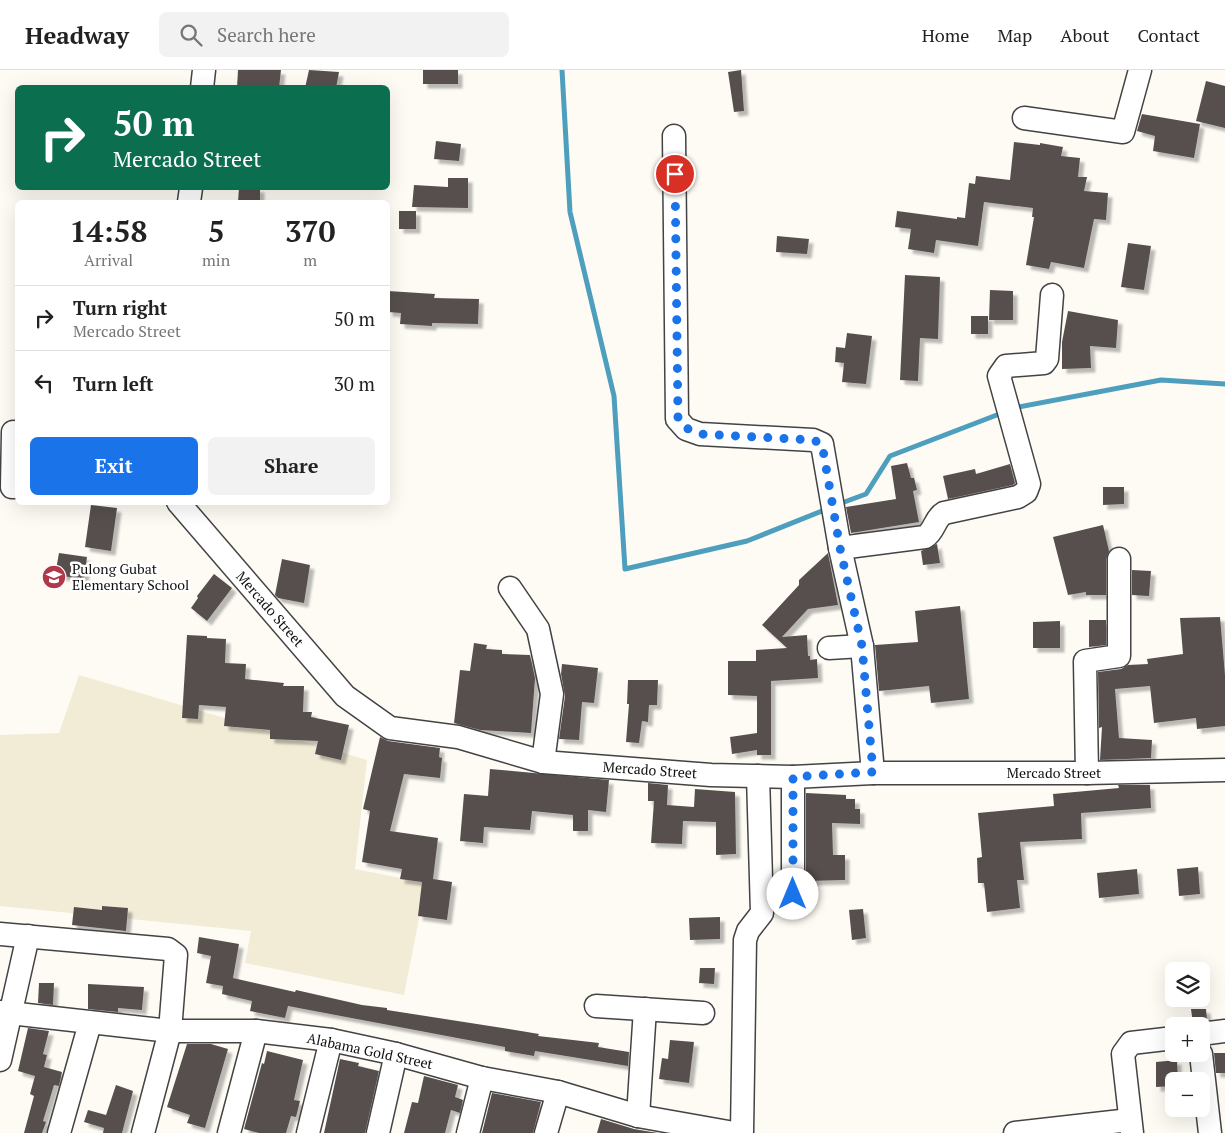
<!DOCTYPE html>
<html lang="en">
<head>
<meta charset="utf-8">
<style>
	body { margin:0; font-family:"PT Serif",serif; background:#f2f2f2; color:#222; height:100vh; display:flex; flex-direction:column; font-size:19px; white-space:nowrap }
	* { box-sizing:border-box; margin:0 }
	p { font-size:16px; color:#767676 }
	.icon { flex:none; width:28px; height:28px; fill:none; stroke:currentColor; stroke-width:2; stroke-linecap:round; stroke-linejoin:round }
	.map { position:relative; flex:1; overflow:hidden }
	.sheet { position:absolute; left:15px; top:130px; width:375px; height:305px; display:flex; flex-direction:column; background:#fff; border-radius:8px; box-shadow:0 5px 20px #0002 }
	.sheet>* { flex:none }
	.top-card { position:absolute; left:15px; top:15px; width:375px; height:105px; border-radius:8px; box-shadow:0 5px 20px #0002; background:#0b6e4f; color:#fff; overflow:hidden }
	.tools { position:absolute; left:1165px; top:892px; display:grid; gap:10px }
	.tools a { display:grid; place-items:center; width:45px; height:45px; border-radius:8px; background:#fff; box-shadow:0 5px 20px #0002; font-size:25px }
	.pin { position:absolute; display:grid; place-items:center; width:42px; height:42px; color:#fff; margin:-21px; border:2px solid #fff; border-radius:50%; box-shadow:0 1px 5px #0007 }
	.me { position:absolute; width:55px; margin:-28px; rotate:0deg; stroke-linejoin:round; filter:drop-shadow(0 0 4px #0008) }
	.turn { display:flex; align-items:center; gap:18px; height:105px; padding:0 15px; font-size:22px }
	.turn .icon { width:65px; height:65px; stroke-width:2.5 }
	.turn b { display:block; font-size:35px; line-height:42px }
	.eta { display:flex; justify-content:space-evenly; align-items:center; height:85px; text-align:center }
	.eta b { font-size:30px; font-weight:600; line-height:35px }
	.primary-button { display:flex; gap:10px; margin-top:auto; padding:10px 15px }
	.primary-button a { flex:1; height:58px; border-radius:8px; background:#1a73e8; color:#fff; font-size:20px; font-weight:600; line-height:58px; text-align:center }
	.primary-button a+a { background:#f2f2f2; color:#222 }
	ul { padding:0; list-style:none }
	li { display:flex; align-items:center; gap:15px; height:65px; padding:0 15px; border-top:1px solid #e0e0e0 }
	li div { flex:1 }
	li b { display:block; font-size:19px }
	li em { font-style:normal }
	header { display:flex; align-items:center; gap:30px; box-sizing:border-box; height:70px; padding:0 25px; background:#fff; border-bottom:1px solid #e0e0e0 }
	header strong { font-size:24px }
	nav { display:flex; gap:28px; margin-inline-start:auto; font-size:18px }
	.search { width:350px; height:45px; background:#f2f2f2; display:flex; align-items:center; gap:12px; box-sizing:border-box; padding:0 18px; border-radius:8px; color:#767676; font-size:19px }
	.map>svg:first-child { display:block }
	.farmland { fill:#f2ecd6 }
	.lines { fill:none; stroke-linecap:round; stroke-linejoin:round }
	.stream { stroke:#4e9ebe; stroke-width:5 }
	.building { fill:#57504e; filter:url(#shadow) }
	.minor-casing { stroke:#434343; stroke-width:25 }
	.minor { stroke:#fff; stroke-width:22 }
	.route { stroke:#1a73e8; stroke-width:9; stroke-dasharray:0 16.2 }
	.labels { text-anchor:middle; stroke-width:5; stroke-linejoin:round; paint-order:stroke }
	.poi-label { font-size:14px; fill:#101010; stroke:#fff; text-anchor:start }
	.street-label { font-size:14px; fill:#101010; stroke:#fff }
</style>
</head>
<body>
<header>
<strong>Headway</strong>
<div class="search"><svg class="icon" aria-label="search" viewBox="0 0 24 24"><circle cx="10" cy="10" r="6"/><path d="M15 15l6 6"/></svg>Search here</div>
<nav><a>Home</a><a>Map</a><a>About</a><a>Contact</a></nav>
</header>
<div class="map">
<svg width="1225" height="1063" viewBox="0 0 1225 1063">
	<defs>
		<filter id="shadow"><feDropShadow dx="4.5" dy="4.5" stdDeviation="1" flood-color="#0004"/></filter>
	</defs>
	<rect width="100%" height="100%" fill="#fefbf4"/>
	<path class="farmland" d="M 79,605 L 367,690 L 355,799 L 426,813 L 404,925 L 245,893 L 251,861 L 0,836 L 0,665 L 59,663 Z"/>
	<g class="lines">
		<g class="stream">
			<path d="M 562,0 L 570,142 L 614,326 L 625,499 L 747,471 L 827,439"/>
			<path d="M 1013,338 L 1161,310 L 1225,314"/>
			<path d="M 839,434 L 866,424 L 890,386 L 1002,343"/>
		</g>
	</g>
	<g class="building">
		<path d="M 238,0 L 281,0 L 279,18 L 237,18 Z"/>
		<path d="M 309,0 L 339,2 L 336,18 L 305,18 Z"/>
		<rect x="423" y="0" width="35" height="14"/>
		<path d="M 741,0 L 744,41 L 734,42 L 728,2 Z"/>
		<path d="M 1206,11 L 1225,16 L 1225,58 L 1196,51 Z"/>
		<path d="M 1142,44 L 1200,54 L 1194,88 L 1153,81 L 1155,66 L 1137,61 Z"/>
		<path d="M 436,71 L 461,74 L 459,91 L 434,89 Z"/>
		<path d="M 1014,72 L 1040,75 L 1040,73 L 1063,77 L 1061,86 L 1080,88 L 1078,107 L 1087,107 L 1084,121 L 1108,123 L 1106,150 L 1094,149 L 1084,198 L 1051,192 L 1049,199 L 1026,195 L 1034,147 L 1032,147 L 1033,138 L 984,132 L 978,176 L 936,170 L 934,183 L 908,179 L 911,159 L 895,157 L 897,141 L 957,149 L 957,147 L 965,148 L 969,113 L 975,114 L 976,106 L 1010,110 Z"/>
		<path d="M 448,108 L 468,108 L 468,138 L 412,137 L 414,115 L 448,117 Z"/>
		<path d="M 239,118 L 260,118 L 260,132 L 238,132 Z"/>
		<rect x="399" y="141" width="17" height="18"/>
		<path d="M 777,166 L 809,169 L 807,184 L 776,182 Z"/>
		<path d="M 1128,173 L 1151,176 L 1144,220 L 1121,217 Z"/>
		<path d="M 905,205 L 940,207 L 938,269 L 920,268 L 918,311 L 900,310 Z"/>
		<path d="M 990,220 L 1013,221 L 1013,250 L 989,250 Z"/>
		<path d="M 388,221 L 435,224 L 434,228 L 479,229 L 478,254 L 432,253 L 432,256 L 400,254 L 401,243 L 388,242 Z"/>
		<path d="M 1068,241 L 1118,250 L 1116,278 L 1090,276 L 1091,298 L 1062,299 L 1062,272 Z"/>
		<rect x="971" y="246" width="17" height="18"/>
		<path d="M 847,263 L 872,266 L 866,314 L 842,312 L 844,293 L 835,292 L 836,277 L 845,278 Z"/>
		<path d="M 907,393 L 911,408 L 914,408 L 917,420 L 913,421 L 919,452 L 851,463 L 846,437 L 896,429 L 891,396 Z"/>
		<path d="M 1010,394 L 1015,413 L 1013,415 L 948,429 L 943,406 L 975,399 L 976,404 Z"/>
		<path d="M 1103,417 L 1124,417 L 1124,434 L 1103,435 Z"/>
		<path d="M 91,435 L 117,438 L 111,481 L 85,477 Z"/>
		<path d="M 1103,455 L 1109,481 L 1106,489 L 1106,525 L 1086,525 L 1086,522 L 1068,525 L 1053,467 Z"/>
		<path d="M 937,474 L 940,493 L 923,495 L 921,481 Z"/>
		<path d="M 59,483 L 87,487 L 84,509 L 55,505 Z"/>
		<path d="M 828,483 L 838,535 L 808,539 L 782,567 L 807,565 L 808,586 L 810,586 L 810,590 L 817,589 L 818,608 L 771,611 L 771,685 L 757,685 L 757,680 L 732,684 L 730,667 L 757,663 L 757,626 L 728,625 L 728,591 L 756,591 L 756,580 L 787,578 L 762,555 L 799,515 L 799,510 Z"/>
		<path d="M 282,489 L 310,495 L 304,533 L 278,528 L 275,525 Z"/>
		<path d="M 1132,500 L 1151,501 L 1149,526 L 1132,525 Z"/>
		<path d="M 214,504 L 232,518 L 207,551 L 191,538 L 198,528 L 197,526 Z"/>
		<path d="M 960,536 L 969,629 L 931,633 L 929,616 L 879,621 L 875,575 L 918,572 L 915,541 Z"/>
		<path d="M 1220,547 L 1225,605 L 1225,656 L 1197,659 L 1196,648 L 1154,653 L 1150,616 L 1115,619 L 1119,668 L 1152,670 L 1151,688 L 1100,690 L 1102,657 L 1099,658 L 1098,602 L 1121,599 L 1128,595 L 1148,594 L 1147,589 L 1183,584 L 1180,548 Z"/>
		<path d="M 1089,550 L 1106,550 L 1106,575 L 1089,577 Z"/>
		<path d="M 1060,551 L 1060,578 L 1033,578 L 1033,552 Z"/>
		<path d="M 187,565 L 207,566 L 207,568 L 226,569 L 225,593 L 246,594 L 245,609 L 284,613 L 283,616 L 304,616 L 303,642 L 312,642 L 311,647 L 349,655 L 341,690 L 315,684 L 318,671 L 270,669 L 270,660 L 224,656 L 226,637 L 199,635 L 198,649 L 182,648 Z"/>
		<path d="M 474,573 L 487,575 L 486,579 L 502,580 L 502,584 L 530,585 L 535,608 L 531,663 L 480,660 L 454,653 L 460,600 L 470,601 Z"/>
		<path d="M 562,594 L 598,598 L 594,633 L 582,632 L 579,670 L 559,669 L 565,626 L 561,604 Z"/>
		<path d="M 628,610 L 658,610 L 657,635 L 649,635 L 648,652 L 642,651 L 639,673 L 626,672 L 629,634 L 627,634 Z"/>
		<path d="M 380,667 L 388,671 L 440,678 L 439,687 L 442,688 L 440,708 L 404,704 L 390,761 L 438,768 L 433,809 L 452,812 L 447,850 L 418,846 L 422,812 L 400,809 L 402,799 L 362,792 L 370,741 L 363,739 Z"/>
		<path d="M 490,699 L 609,710 L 606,742 L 588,740 L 588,761 L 573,761 L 573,745 L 532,741 L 530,760 L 484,757 L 483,773 L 460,771 L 464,724 L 488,726 Z"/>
		<path d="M 648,713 L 668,715 L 667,735 L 694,737 L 695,719 L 735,722 L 736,784 L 716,785 L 716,752 L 683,751 L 682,774 L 651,773 L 654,731 L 648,731 Z"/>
		<path d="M 1118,715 L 1150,715 L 1151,738 L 1081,743 L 1082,769 L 1020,772 L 1024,810 L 1017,810 L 1020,838 L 987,842 L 984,813 L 978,813 L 977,788 L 982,787 L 978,743 L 1054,736 L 1053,724 L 1119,718 Z"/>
		<path d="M 806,723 L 846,725 L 846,729 L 855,729 L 855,739 L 860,739 L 860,754 L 832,753 L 833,785 L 845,785 L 845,810 L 806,811 Z"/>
		<path d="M 1198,797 L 1200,824 L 1179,826 L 1177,799 Z"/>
		<path d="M 1137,799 L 1139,824 L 1099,828 L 1097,803 Z"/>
		<path d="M 102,836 L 128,838 L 126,861 L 72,855 L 74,837 L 102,840 Z"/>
		<path d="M 863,839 L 866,868 L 852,870 L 849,840 Z"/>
		<path d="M 720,847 L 720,869 L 690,870 L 689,848 Z"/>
		<path d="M 199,867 L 239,874 L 233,908 L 295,922 L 296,920 L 362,935 L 387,938 L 387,940 L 509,959 L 539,964 L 538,966 L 599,973 L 598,977 L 629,982 L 628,996 L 535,981 L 534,986 L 505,981 L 505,977 L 288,936 L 285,948 L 250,941 L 252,931 L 222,924 L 223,916 L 206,913 L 211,886 L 197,883 Z"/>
		<path d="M 700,898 L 715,898 L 714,914 L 699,913 Z"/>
		<path d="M 39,913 L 54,913 L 53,935 L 38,933 Z"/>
		<path d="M 88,914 L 144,917 L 142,940 L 118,938 L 118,942 L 88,939 Z"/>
		<path d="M 1191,939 L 1206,939 L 1207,950 L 1193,954 Z"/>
		<path d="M 28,958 L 49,961 L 43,984 L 47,985 L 44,997 L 62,1002 L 59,1016 L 54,1015 L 43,1051 L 46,1052 L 42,1063 L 24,1063 L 34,1026 L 30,1024 L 35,1006 L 18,1001 Z"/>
		<path d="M 670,970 L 694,972 L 689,1013 L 659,1009 L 662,988 L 668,989 Z"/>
		<path d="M 187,974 L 211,974 L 228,979 L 205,1058 L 187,1053 L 190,1045 L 167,1037 Z"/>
		<path d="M 267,981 L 303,990 L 294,1030 L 300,1031 L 296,1047 L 291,1046 L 286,1063 L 259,1063 L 244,1059 L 262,993 L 264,994 Z"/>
		<path d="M 1214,983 L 1225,983 L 1225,1003 L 1216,1003 Z"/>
		<path d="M 340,989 L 359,993 L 358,996 L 379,1001 L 365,1063 L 324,1063 Z"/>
		<path d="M 1177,990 L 1178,1011 L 1174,1011 L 1174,1016 L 1156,1017 L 1156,992 Z"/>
		<path d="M 424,1006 L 458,1015 L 455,1027 L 463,1030 L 460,1043 L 451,1040 L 445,1063 L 404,1063 L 412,1032 L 418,1033 Z"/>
		<path d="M 116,1015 L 133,1021 L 122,1063 L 103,1063 L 104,1058 L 84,1052 L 88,1040 L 106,1045 Z"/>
		<path d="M 492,1023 L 541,1032 L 533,1063 L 482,1063 Z"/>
		<path d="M 601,1049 L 634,1059 L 658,1063 L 597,1063 Z"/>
	</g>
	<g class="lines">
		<g class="minor-casing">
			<g id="minor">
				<path d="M 202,18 L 204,0"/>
				<path d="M 1024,48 L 1123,62 L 1140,0"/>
				<path d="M 674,66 L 677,349 L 686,359 L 700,364 L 813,370 L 822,374 L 840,478 L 862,576 L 873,703"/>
				<path d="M 189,132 L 191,118"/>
				<path d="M 13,362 L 12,417 L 18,417"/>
				<path d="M 178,432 L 345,626 L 390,658 L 458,667 L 543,692 L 711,705 L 793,707 L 873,703 L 1087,703 L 1225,700"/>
				<path d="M 840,478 L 925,467 C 935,461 934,449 944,443 L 1018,427 L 1026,422 L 1029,414 L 999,306 L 1006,296 L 1044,293 L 1047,289 L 1052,225"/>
				<path d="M 510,518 L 538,559 L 552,624 L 543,692"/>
				<path d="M 829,578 L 862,576"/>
				<path d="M 1087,703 L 1085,591 L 1119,586 L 1119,489"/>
				<path d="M 793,824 L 793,707"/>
				<path d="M 0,864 L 168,879 L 176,885 L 170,961 L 143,1063"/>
				<path d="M 596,936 L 703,943"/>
				<path d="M 0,942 L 170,961 L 256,961 L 331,970 L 396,984 L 482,1008 L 558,1022 L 638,1046 L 734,1063"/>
				<path d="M 1201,964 L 1225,961"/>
				<path d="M 1201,984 L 1210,1063"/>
				<path d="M 0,990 L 28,866"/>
				<path d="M 638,1046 L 645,939"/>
				<path d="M 59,1063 L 90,953"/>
				<path d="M 229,1063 L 256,961"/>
				<path d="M 308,1063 L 331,970"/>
				<path d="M 378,1063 L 396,984"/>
				<path d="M 468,1063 L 482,1008"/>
				<path d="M 546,1063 L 558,1022"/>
				<path d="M 742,1063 L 745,870 L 748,861 L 762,843 L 758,706"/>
				<path d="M 1015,1063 L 1130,1050"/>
				<path d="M 1132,1063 L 1123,984 L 1131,973 L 1174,968"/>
			</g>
		</g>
		<use href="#minor" class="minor"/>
	</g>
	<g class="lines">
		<path class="route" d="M 675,104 L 678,349 L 686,358 L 700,364 L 813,370 L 822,374 L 840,478 L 862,576 L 873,702 L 793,707 L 793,824"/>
	</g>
	<defs>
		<g id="school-disc" transform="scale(1.25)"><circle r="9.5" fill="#b1374b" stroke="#fff"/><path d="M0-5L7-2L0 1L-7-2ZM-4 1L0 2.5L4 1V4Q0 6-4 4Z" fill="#fff"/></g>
	</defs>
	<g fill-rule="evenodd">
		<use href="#school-disc" x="54" y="507"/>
	</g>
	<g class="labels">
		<g class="poi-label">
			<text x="72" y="504">Pulong Gubat<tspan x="72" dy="16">Elementary School</tspan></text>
		</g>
		<g class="street-label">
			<text transform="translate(270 539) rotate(49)" y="5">Mercado Street</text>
			<text transform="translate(650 700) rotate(4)" y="5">Mercado Street</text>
			<text x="1054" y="708">Mercado Street</text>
			<text transform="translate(370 981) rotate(12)" y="5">Alabama Gold Street</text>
		</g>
	</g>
</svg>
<div class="tools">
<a><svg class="icon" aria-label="layers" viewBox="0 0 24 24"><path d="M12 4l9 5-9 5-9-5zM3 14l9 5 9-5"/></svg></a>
<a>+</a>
<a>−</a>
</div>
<div class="pin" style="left:675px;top:104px;background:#d93025"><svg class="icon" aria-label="arrive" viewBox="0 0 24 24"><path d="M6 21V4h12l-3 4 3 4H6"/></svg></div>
<svg class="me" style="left:793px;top:824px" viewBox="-20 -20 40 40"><circle r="19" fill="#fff"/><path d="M0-13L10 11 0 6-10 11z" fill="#1a73e8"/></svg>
<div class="top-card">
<div class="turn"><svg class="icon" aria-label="right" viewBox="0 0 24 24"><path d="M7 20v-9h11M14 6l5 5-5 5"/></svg><div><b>50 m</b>Mercado Street</div></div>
</div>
<section class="sheet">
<div class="eta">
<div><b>14:58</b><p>Arrival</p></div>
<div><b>5</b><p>min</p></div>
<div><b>370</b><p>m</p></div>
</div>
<ul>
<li><svg class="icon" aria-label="right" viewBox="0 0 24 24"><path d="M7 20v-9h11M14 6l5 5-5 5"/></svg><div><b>Turn right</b><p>Mercado Street</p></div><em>50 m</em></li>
<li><svg class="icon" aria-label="left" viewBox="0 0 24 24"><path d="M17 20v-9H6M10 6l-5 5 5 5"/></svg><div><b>Turn left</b></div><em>30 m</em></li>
</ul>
<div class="primary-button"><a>Exit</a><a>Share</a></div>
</section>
</div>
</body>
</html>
